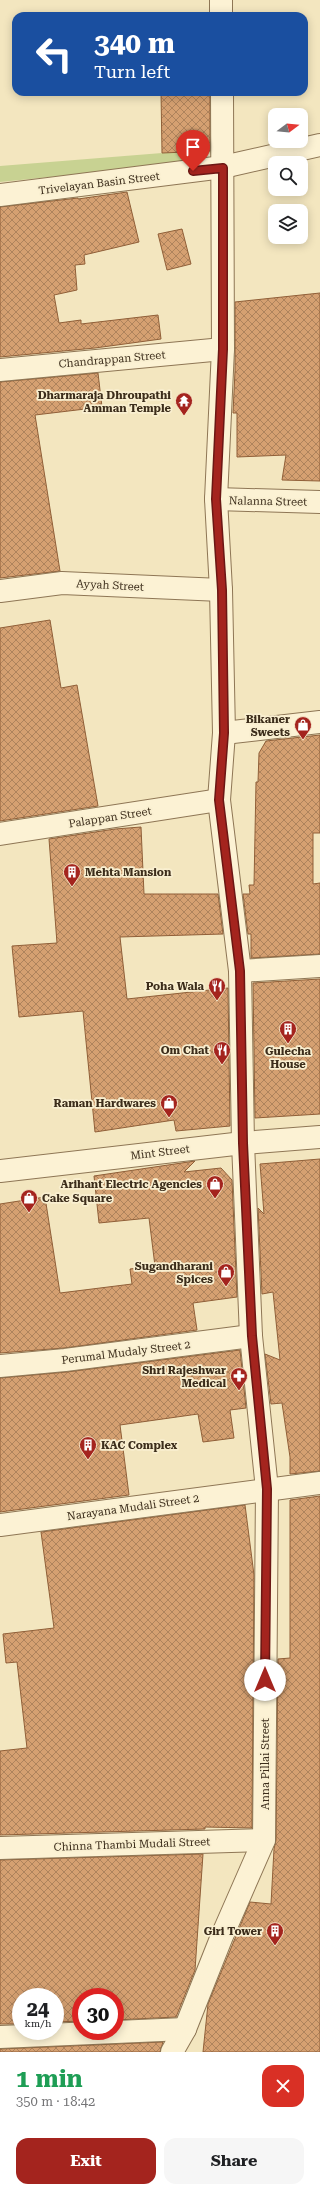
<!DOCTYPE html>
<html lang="en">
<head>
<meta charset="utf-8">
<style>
	body { margin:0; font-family:"Roboto Serif",serif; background:#f6f6f6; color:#202124; height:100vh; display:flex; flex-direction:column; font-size:15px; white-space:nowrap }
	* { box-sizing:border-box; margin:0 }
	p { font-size:13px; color:#757577 }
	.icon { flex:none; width:22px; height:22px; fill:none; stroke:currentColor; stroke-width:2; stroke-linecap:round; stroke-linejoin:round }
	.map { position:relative; height:2052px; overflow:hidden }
	.drawer { display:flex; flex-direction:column; background:#fff; flex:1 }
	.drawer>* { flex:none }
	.guide { position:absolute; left:12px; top:12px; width:296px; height:84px; border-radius:12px; box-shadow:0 2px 10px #0003; background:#1a4fa0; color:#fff; overflow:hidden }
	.needle { width:26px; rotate:74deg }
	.buttons { position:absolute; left:268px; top:108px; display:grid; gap:8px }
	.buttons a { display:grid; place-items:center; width:40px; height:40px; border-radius:8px; background:#fff; box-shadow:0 2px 10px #0003; font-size:20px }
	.speed { position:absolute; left:12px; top:1988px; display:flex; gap:8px; font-size:20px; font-weight:700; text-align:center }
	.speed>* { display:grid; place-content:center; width:52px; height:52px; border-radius:50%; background:#fff; box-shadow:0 2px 10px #0003; line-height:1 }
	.speed small { font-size:10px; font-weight:400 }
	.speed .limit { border:6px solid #d22; background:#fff; color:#111 }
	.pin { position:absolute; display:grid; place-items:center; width:34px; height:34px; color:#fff; margin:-41px -17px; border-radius:50% 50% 50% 0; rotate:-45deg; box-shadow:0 0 4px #0007 }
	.pin .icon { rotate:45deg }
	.me { position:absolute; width:44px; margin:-22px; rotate:0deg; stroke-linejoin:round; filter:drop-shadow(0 0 3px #0008) }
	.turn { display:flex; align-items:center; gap:14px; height:84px; padding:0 16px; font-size:18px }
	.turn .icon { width:52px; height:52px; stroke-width:2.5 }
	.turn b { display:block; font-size:28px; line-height:34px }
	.round { display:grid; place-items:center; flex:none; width:42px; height:42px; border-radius:12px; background:#f6f6f6 }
	.overview { display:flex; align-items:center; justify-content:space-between; height:68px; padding:0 16px }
	h1 { font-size:24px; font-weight:700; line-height:30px; color:#1e9e55 }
	.primary-button { display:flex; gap:8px; margin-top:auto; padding:8px 16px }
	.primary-button a { flex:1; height:46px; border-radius:12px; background:#a4241e; color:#fff; font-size:16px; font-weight:700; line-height:46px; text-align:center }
	.primary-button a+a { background:#f6f6f6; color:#202124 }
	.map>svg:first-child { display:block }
	.green { fill:#c8d292 }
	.building { fill:url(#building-cross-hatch); stroke:#905f38 }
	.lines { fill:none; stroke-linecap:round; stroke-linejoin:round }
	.minor-casing { stroke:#8e7655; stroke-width:24 }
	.tertiary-casing { stroke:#8e7655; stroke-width:24 }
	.minor { stroke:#fcf2d4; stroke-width:22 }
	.tertiary { stroke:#fcf2d4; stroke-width:22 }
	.route-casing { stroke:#6b1714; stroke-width:10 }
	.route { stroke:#a4241e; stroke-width:7 }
	.labels { text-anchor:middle; stroke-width:3.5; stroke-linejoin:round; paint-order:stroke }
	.street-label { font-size:11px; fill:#3c2d1b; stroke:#f9efd0 }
	.poi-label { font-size:11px; font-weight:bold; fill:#3c2d1b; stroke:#f9efd0; text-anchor:end }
</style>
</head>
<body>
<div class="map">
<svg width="320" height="2052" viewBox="0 0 320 2052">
	<defs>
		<pattern id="building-cross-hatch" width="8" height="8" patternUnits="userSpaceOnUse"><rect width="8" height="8" fill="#d5a071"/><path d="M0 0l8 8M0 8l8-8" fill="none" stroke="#ae835c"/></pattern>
	</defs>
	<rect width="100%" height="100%" fill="#f3e6bf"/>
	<path class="green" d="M 214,151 L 181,164 L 0,182 L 0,166 L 162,153 Z"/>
	<g class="building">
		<path d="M 161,92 L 210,92 L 210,151 L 162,153 Z"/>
		<path d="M 127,192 L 139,242 L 84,255 L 85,264 L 75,265 L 77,290 L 54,295 L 59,323 L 81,320 L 81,324 L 158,315 L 161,339 L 95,348 L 0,357 L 0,207 L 78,198 L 78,199 Z"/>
		<path d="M 182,229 L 191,264 L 167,270 L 158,234 Z"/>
		<path d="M 320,293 L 320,481 L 282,480 L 286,455 L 237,457 L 237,413 L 233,413 L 235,371 L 235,302 Z"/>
		<path d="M 98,373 L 102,407 L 35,415 L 60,571 L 0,578 L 0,382 Z"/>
		<path d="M 50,620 L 61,688 L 77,685 L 98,806 L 0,821 L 0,628 Z"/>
		<path d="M 320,735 L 320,833 L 313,833 L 313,884 L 320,883 L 320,954 L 251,958 L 251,934 L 248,934 L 243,894 L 250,894 L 249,885 L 254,885 L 256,782 L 258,782 L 259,753 L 266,741 Z"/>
		<path d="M 141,827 L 144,894 L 218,894 L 223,934 L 120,937 L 127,999 L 228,988 L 230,1126 L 176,1131 L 174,1120 L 95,1132 L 83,1011 L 19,1017 L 12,946 L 57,943 L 49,839 L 115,829 Z"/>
		<path d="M 320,979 L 320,1114 L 255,1118 L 253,983 Z"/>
		<path d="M 320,1159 L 320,1471 L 290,1474 L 290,1457 L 282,1403 L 271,1404 L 265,1354 L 280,1360 L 273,1292 L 262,1294 L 258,1208 L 264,1214 L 260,1164 Z"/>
		<path d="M 195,1161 L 184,1172 L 221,1168 L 232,1180 L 237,1297 L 193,1303 L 197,1330 L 64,1348 L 0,1353 L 0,1204 L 45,1197 L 60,1293 L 132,1284 L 130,1269 L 155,1266 L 149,1218 L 99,1223 L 94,1176 Z"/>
		<path d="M 240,1350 L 246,1408 L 230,1410 L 234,1438 L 203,1442 L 198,1414 L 120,1425 L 129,1495 L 0,1512 L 0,1378 L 67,1372 Z"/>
		<path d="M 320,1496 L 320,2052 L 203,2052 L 208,2004 L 250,1902 L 271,1904 L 274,1849 L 276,1840 L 278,1659 L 290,1658 L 290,1500 Z"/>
		<path d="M 245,1505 L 254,1575 L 252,1828 L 205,1827 L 205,1829 L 0,1835 L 0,1751 L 27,1748 L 17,1662 L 6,1663 L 3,1634 L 54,1628 L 41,1532 Z"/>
		<path d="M 203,1854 L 195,1970 L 176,2017 L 115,2020 L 115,1997 L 81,1997 L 81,2021 L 55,2022 L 55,1997 L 21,1997 L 21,2024 L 0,2024 L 0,1860 Z"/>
		<path d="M 163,2042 L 160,2052 L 0,2052 L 0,2049 Z"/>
	</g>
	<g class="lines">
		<g class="minor-casing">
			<g id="minor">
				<path d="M 221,0 L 221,16"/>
				<path d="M 0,195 L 223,167 L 320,145"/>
				<path d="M 0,370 L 223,349"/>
				<path d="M 216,499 L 320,502"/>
				<path d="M 0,591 L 62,583 L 221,590"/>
				<path d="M 224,733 L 320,722"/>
				<path d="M 0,834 L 219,800"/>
				<path d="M 240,971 L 320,966"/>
				<path d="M 0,1366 L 65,1360 L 251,1336"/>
				<path d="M 0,1525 L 320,1483"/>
				<path d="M 0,1848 L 264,1840"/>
				<path d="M 0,2037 L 185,2029"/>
				<path d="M 172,2052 L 185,2029 L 222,1936 L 264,1840 L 267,1489 L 251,1336 L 243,1143 L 240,971 L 219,800 L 224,733 L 221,590 L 216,499 L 223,349 L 222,92"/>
			</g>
		</g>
		<g class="tertiary-casing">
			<path id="tertiary" d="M 0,1171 L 243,1143 L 320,1137"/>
		</g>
		<use href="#minor" class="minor"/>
		<use href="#tertiary" class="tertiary"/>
	</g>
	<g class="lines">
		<g class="route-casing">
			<path id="route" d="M 193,171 L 223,168 L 223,349 L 216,499 L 222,590 L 224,733 L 219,800 L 240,971 L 243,1143 L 252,1336 L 267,1489 L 265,1680"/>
		</g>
		<use href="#route" class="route"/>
	</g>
	<defs>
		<g id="temple-pin" transform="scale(0.9)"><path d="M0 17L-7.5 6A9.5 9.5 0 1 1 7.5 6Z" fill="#a4241e" stroke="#f9efd0"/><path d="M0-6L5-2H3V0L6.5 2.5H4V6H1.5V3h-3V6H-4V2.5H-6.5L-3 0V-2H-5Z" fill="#fff"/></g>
		<g id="shop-pin" transform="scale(0.9)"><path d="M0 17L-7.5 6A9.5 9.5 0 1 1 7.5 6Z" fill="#a4241e" stroke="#f9efd0"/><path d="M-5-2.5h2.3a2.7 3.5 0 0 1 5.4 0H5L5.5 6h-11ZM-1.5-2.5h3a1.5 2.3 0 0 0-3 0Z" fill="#fff"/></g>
		<g id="building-pin" transform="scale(0.9)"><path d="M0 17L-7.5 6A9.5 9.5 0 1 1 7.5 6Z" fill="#a4241e" stroke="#f9efd0"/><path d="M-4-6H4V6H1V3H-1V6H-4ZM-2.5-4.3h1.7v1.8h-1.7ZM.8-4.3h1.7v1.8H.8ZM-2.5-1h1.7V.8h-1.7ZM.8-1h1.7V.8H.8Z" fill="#fff"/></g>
		<g id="restaurant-pin" transform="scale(0.9)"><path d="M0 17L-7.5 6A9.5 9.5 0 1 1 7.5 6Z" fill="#a4241e" stroke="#f9efd0"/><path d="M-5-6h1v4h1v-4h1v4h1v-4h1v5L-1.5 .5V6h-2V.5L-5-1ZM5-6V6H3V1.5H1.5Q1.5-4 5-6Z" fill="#fff"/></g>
		<g id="pharmacy-pin" transform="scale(0.9)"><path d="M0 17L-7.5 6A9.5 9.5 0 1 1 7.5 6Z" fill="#a4241e" stroke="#f9efd0"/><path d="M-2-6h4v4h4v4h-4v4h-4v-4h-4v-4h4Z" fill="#fff"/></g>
	</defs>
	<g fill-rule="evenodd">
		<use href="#temple-pin" x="184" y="401"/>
		<use href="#shop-pin" x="303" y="725"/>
		<use href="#building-pin" x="72" y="872"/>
		<use href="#restaurant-pin" x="217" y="986"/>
		<use href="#building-pin" x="288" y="1029"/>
		<use href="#restaurant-pin" x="222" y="1050"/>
		<use href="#shop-pin" x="169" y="1103"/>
		<use href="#shop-pin" x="215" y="1184"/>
		<use href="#shop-pin" x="29" y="1198"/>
		<use href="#shop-pin" x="226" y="1272"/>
		<use href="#pharmacy-pin" x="239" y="1376"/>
		<use href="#building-pin" x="88" y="1445"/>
		<use href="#building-pin" x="275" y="1931"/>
	</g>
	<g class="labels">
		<g class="street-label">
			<text transform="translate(99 183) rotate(-7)" y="4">Trivelayan Basin Street</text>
			<text transform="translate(112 359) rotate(-5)" y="4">Chandrappan Street</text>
			<text transform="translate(268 501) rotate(1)" y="4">Nalanna Street</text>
			<text transform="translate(110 585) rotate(3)" y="4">Ayyah Street</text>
			<text transform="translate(110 817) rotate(-9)" y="4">Palappan Street</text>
			<text transform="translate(160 1152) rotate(-7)" y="4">Mint Street</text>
			<text transform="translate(126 1352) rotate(-7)" y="4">Perumal Mudaly Street 2</text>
			<text transform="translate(133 1507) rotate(-8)" y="4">Narayana Mudali Street 2</text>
			<text transform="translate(265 1764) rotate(-90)" y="4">Anna Pillai Street</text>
			<text transform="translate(132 1844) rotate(-2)" y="4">Chinna Thambi Mudali Street</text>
		</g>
		<g class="poi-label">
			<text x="171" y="399">Dharmaraja Dhroupathi<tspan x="171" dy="13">Amman Temple</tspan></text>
			<text x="290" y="723">Bikaner<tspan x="290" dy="13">Sweets</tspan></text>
			<text x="85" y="876" text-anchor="start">Mehta Mansion</text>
			<text x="204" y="990">Poha Wala</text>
			<text x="209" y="1054">Om Chat</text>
			<text x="288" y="1055" text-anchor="middle">Gulecha<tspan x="288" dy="13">House</tspan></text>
			<text x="156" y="1107">Raman Hardwares</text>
			<text x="202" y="1188">Arihant Electric Agencies</text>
			<text x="42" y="1202" text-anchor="start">Cake Square</text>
			<text x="213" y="1270">Sugandharani<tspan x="213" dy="13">Spices</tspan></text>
			<text x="226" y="1374">Shri Rajeshwar<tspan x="226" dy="13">Medical</tspan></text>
			<text x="101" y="1449" text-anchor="start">KAC Complex</text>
			<text x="262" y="1935">Giri Tower</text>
		</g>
	</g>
</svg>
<div class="buttons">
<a><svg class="needle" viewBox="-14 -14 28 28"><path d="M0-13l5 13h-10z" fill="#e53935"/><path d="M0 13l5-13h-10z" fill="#757577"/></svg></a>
<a><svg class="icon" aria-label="search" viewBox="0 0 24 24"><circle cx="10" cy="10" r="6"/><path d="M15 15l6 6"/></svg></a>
<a><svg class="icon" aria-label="layers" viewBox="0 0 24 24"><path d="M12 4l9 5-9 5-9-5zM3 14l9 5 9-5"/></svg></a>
</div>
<div class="speed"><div>24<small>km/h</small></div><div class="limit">30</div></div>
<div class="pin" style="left:193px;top:171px;background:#d93025"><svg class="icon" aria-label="arrive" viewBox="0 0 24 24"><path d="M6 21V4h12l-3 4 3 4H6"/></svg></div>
<svg class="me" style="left:265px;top:1680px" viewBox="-20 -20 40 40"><circle r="19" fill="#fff"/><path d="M0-13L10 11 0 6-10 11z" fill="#a4241e"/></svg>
<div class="guide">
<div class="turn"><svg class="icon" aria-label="left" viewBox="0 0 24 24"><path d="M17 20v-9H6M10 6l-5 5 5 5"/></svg><div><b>340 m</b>Turn left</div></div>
</div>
</div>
<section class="drawer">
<div class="overview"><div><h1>1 min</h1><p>350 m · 18:42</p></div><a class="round" style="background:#d93025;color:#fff"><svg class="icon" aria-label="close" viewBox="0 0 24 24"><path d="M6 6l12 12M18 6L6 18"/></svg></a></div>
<div class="primary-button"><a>Exit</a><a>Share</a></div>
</section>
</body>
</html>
